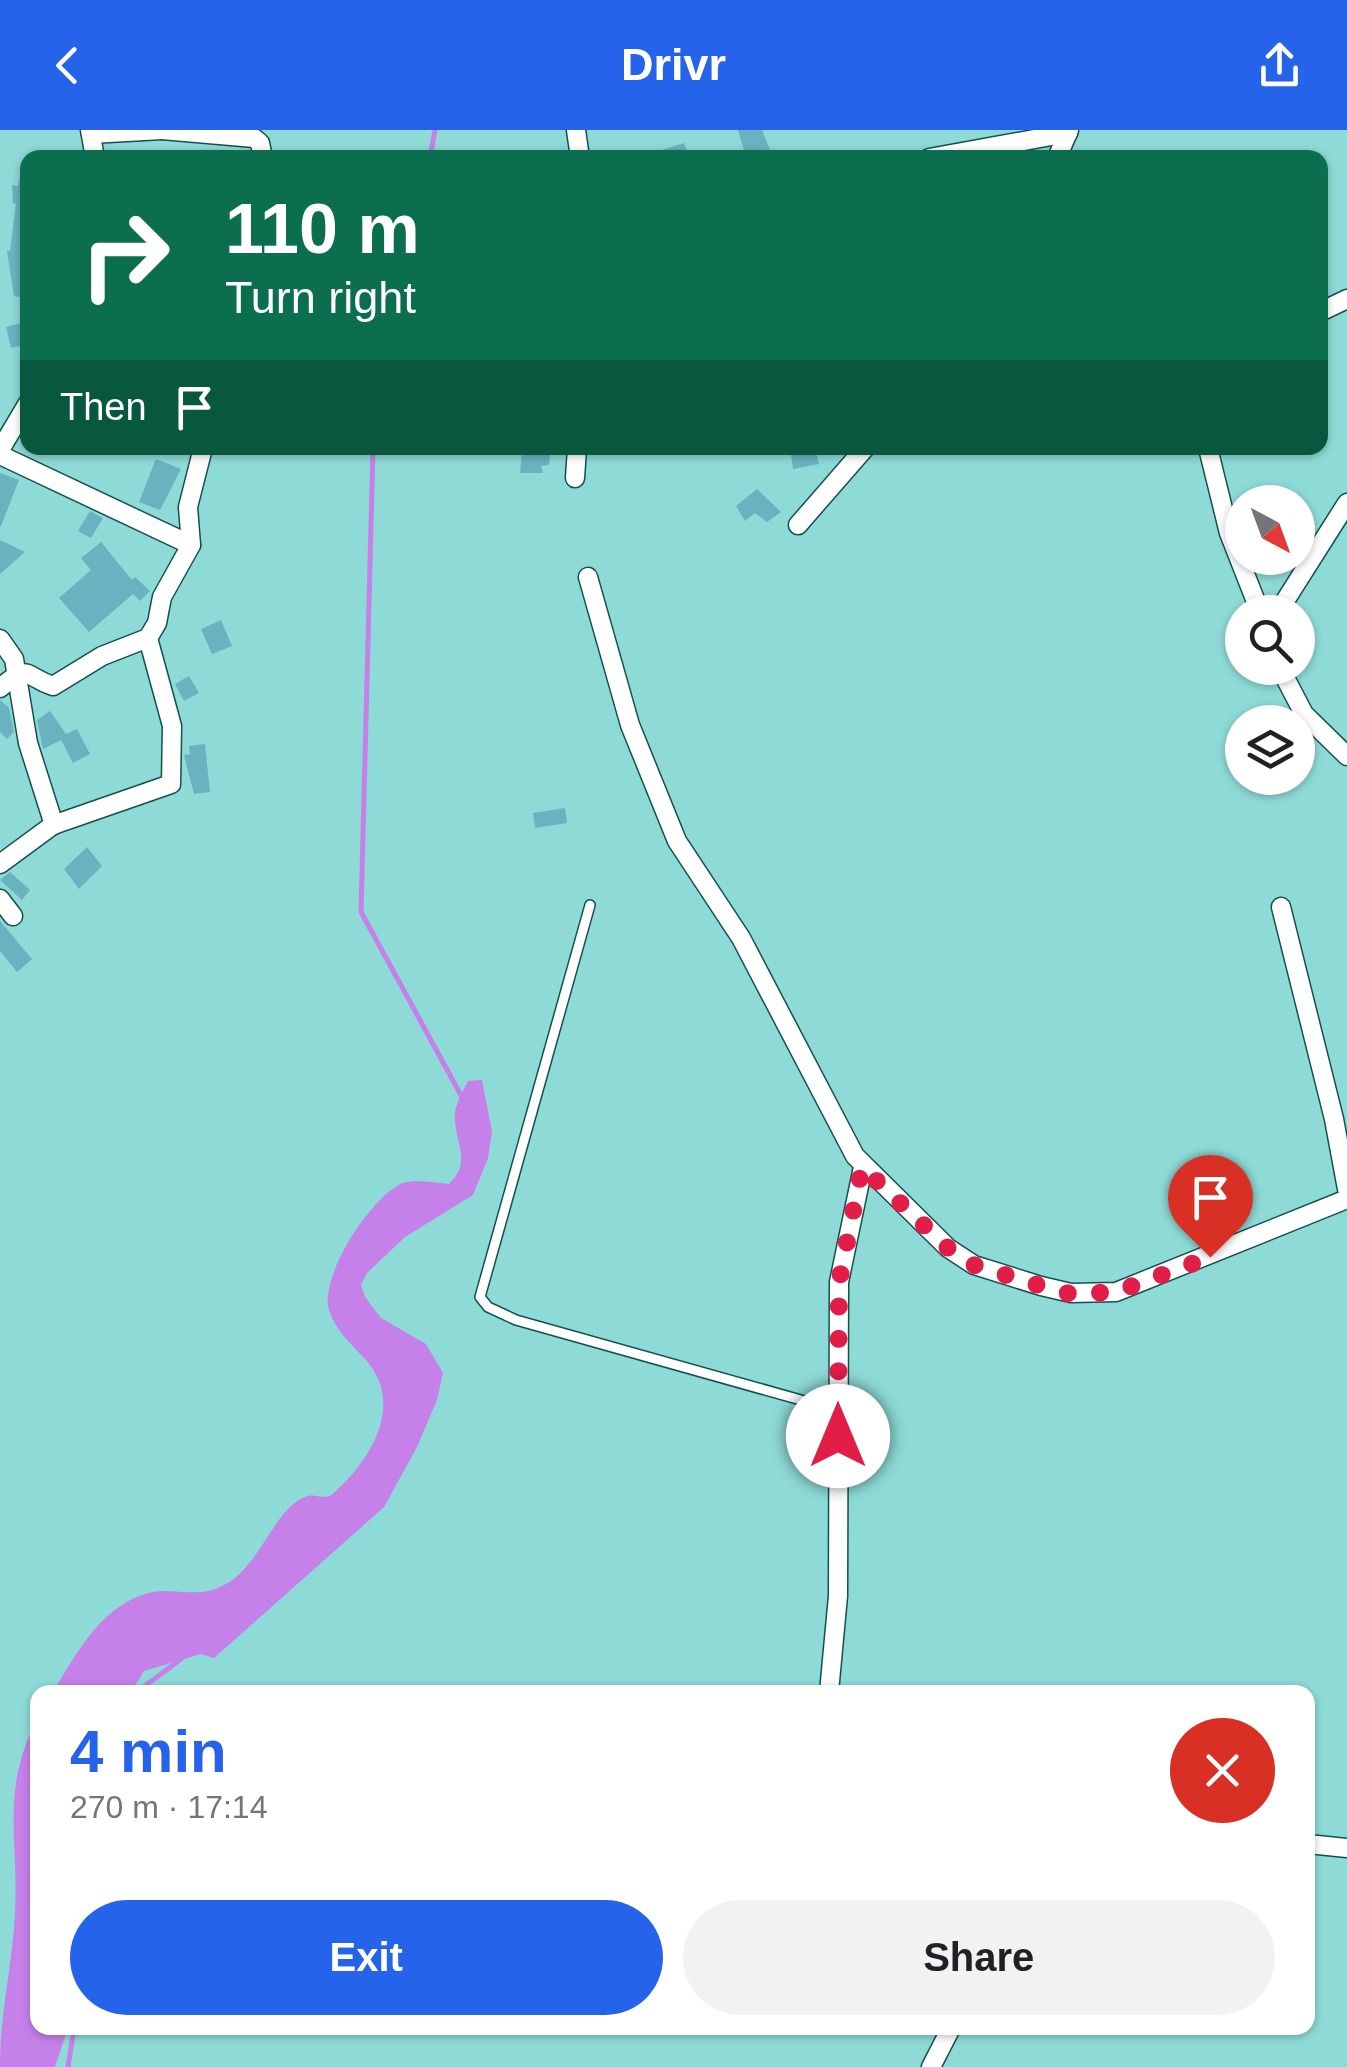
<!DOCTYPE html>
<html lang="en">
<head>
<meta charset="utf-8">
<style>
	body { margin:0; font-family:Arial,sans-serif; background:#f2f2f2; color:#202124; height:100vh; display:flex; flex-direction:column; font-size:38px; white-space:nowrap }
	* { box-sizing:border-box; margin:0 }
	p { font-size:32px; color:#757577 }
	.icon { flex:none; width:55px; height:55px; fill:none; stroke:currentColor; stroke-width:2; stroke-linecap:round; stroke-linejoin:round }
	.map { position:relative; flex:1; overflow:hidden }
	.side { position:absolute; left:30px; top:1555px; width:1285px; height:350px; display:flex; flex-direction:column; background:#fff; border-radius:20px; box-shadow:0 2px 8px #0004 }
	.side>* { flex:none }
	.banner { position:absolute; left:20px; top:20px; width:1308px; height:305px; border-radius:20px; box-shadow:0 2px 8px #0004; background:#0b6e4f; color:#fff; overflow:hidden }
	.needle { width:65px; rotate:139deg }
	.tools { position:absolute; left:1225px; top:355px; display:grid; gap:20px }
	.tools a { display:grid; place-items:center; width:90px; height:90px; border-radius:50%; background:#fff; box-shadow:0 2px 8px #0004; font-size:50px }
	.pin { position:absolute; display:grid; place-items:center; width:85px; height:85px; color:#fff; margin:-102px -42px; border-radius:50% 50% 50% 0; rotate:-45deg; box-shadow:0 0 10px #0007 }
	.pin .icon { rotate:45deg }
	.me { position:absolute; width:110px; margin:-55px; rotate:0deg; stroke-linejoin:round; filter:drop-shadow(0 0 8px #0008) }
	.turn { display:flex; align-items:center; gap:35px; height:210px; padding:0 40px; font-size:45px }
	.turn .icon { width:130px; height:130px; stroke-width:2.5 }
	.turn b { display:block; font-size:70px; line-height:85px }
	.then { display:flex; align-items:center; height:95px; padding:0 40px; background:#0003; gap:20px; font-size:38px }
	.round { display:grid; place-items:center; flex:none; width:105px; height:105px; border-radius:52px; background:#f2f2f2 }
	.summary { display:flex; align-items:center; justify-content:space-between; height:170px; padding:0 40px }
	h1 { font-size:60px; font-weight:700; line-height:75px; color:#2563eb }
	.button { display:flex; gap:20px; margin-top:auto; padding:20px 40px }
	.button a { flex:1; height:115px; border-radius:60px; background:#2563eb; color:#fff; font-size:40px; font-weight:700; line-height:115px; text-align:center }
	.button a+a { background:#f2f2f2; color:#202124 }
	header { display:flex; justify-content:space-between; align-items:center; height:130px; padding:0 40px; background:#2563eb; color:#fff; font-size:45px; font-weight:700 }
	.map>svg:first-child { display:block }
	.water { fill:#c580ea }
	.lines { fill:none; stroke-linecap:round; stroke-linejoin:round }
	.stream { stroke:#c580ea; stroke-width:5 }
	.building { fill:#6bb2c1 }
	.service-casing { stroke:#13504f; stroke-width:12 }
	.minor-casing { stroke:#13504f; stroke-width:21 }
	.service { stroke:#fff; stroke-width:9 }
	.minor { stroke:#fff; stroke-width:18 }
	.route { stroke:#e11d48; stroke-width:18; stroke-dasharray:0 32.4 }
</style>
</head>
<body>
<header><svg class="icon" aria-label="back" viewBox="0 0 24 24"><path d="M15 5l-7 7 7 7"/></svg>Drivr<svg class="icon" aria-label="share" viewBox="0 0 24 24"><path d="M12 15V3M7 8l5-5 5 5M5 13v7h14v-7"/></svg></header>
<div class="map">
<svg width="1347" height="1937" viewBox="0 0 1347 1937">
	<rect width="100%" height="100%" fill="#8edad7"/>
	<g class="water">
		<path d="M 482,950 L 492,1002 L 488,1028 L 473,1065 L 405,1107 L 367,1143 L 361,1155 L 365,1167 L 381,1188 L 426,1214 L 443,1243 L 437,1270 L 417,1317 L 384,1377 L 214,1528 L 201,1524 L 144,1541 L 131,1562 L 53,1562 C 77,1522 103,1473 152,1462 C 175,1458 197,1468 220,1457 C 261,1440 273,1376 308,1366 C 315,1364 322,1369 330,1366 C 369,1333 407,1275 365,1229 C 352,1215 335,1200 329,1180 C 319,1146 372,1065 403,1053 C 417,1049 435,1053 449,1054 C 471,1033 457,1016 455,991 C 453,977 462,964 468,951 Z"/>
		<path d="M 37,1590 L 38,1898 L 68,1898 L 55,1937 L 0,1937 C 0,1882 12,1837 15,1784 C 19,1708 0,1660 37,1590 Z"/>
	</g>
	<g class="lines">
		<g class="stream">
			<path d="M 430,28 L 435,0"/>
			<path d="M 373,318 L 361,782 L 463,969"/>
			<path d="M 137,1562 L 181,1529"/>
			<path d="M 68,1937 L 74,1898"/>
		</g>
	</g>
	<g class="building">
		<path d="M 738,0 L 762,0 L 770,20 L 746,27 Z"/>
		<path d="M 684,13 L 689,28 L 646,28 L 646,25 Z"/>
		<path d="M 19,50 L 28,50 L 28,169 L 14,166 L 7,121 L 10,121 L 16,73 L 13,74 L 12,55 L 18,56 Z"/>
		<path d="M 22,193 L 28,214 L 11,218 L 6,197 Z"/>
		<path d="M 522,318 L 551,318 L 549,335 L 541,336 L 543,343 L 520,343 Z"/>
		<path d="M 790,318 L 815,318 L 819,334 L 793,339 Z"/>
		<path d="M 156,329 L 181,339 L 160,380 L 139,372 Z"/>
		<path d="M 0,343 L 19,350 L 1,396 L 0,396 Z"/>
		<path d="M 757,359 L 781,382 L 767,392 L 755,383 L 745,391 L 736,376 Z"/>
		<path d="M 90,381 L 103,388 L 91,408 L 78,401 Z"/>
		<path d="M 0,410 L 25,422 L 0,444 Z"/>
		<path d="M 101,412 L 132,450 L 135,447 L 150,461 L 140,471 L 133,464 L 89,502 L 59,468 L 91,440 L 81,428 Z"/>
		<path d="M 221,490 L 232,516 L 212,524 L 201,499 Z"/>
		<path d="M 189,546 L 199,563 L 184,571 L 175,554 Z"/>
		<path d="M 0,570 L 9,578 L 14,602 L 7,609 L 0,602 Z"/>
		<path d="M 50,581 L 66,604 L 77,599 L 90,624 L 73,633 L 61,610 L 43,619 L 37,590 Z"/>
		<path d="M 205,614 L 210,662 L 194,664 L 184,625 L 190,624 L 189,616 Z"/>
		<path d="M 565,678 L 567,693 L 535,698 L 533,683 Z"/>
		<path d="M 87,717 L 102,736 L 79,759 L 64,739 Z"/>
		<path d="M 10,742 L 30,760 L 22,770 L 0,750 Z"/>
		<path d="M 0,791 L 32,829 L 17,842 L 0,821 Z"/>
	</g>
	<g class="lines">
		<g class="service-casing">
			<path id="service" d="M 590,775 L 480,1167 L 488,1177 L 516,1190 L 808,1272 L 828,1280 L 833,1294"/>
		</g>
		<g class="minor-casing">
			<g id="minor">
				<path d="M 90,0 L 95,28"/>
				<path d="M 162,0 L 254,8 L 260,13 L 263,28"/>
				<path d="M 576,0 L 580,28"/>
				<path d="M 91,4 L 162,0"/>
				<path d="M 929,28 L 1068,3"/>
				<path d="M 1057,28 L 1069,0"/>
				<path d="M 1320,182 L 1347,169"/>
				<path d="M 1208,318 L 1229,403 L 1260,482"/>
				<path d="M 0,320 L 28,273"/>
				<path d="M 0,325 L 191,415"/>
				<path d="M 575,348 L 577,318"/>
				<path d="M 798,395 L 865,318"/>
				<path d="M 588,447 L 630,595 L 677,711 L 741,808 L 855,1026 L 948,1118 L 974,1135 L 1041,1156 L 1071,1163 L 1116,1162 L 1347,1069"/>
				<path d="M 1278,482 L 1347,373"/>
				<path d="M 0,509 L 14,529 L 28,613 L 54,695"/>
				<path d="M 1280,538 L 1304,584 L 1347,626"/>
				<path d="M 0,558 C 30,532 23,546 53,556 L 102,526 L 148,508 L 157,493 L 162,467 L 191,415 L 188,377 L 203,318"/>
				<path d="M 0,734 L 53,695 L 171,654 L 172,596 L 148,508"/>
				<path d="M 0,769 L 13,786"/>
				<path d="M 1281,777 L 1334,989 L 1347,1059"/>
				<path d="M 829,1562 L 838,1466 L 839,1152 L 863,1037"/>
				<path d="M 1308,1714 L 1347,1718"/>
				<path d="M 931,1937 L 951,1898"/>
			</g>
		</g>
		<use href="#service" class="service"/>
		<use href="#minor" class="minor"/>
	</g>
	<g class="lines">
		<path class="route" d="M 838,1306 L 839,1152 L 862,1037 L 948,1118 L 974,1135 L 1041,1156 L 1071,1164 L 1116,1162 L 1210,1127"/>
	</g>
</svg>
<div class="tools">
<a><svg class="needle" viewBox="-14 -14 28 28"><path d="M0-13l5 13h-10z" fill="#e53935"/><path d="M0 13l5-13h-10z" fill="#757577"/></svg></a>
<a><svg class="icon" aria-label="search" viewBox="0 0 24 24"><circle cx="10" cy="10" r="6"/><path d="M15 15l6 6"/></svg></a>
<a><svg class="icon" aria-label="layers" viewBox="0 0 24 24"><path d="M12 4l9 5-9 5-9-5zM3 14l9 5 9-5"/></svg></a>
</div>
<div class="pin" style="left:1210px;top:1127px;background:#d93025"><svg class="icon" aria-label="arrive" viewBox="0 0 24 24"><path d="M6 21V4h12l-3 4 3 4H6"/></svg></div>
<svg class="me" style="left:838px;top:1306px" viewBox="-20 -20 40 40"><circle r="19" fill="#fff"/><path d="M0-13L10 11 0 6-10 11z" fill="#e11d48"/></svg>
<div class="banner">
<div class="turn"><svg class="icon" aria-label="right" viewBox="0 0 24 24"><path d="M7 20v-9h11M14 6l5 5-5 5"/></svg><div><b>110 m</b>Turn right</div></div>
<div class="then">Then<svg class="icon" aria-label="arrive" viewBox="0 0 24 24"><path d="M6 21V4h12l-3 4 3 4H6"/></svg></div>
</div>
<section class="side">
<div class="summary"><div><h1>4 min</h1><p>270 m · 17:14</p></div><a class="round" style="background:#d93025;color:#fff"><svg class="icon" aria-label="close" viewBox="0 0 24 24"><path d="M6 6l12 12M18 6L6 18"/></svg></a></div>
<div class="button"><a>Exit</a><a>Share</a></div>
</section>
</div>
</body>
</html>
